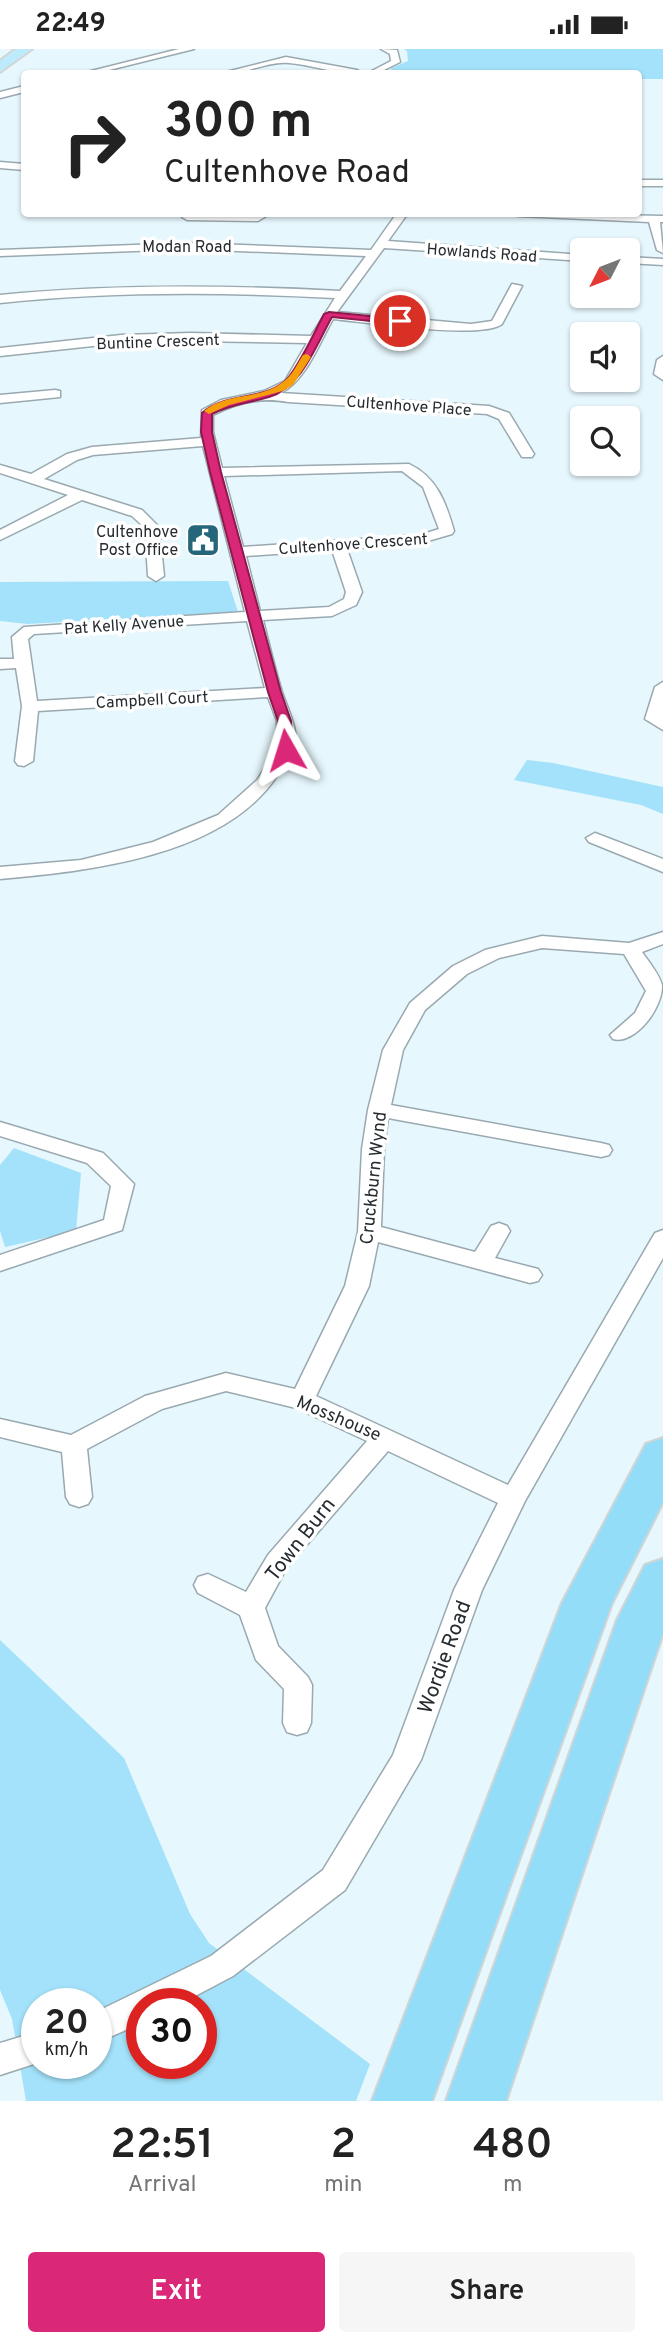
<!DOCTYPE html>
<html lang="en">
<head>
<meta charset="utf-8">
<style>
	body { margin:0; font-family:Overpass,sans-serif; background:#f6f6f6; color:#222; height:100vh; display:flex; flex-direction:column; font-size:26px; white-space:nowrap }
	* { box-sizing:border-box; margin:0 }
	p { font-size:23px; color:#767676 }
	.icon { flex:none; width:38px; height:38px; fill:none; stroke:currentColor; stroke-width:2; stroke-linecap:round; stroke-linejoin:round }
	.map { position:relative; height:2052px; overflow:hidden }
	.side { display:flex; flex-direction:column; background:#fff; flex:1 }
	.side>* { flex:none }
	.hud { position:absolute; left:21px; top:21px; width:621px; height:147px; border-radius:7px; box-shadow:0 2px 5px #0004; background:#fff; color:#222; overflow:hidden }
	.needle { width:46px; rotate:228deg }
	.tools { position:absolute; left:570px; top:189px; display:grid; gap:14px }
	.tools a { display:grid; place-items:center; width:70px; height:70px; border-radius:7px; background:#fff; box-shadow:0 2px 5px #0004; font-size:35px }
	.speed { position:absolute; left:21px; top:1939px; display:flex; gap:14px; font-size:35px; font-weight:700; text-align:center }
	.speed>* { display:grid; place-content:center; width:91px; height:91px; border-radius:50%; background:#fff; box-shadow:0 2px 5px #0004; line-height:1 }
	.speed small { font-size:18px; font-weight:400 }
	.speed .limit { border:10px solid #d22; background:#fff; color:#111 }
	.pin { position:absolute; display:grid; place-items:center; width:60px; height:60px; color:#fff; margin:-30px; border:4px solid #fff; border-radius:50%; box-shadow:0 2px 7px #0007 }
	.me { position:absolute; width:77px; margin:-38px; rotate:354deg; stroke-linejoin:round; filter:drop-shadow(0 0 5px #0008) }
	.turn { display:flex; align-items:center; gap:24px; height:147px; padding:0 28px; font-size:32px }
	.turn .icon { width:91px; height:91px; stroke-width:2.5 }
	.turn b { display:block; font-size:49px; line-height:60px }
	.eta { display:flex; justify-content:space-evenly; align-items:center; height:119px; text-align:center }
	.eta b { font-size:42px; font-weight:600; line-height:49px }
	.cta { display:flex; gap:14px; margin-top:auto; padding:14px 28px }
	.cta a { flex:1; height:80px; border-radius:7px; background:#db2777; color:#fff; font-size:28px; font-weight:600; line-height:80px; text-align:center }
	.cta a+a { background:#f6f6f6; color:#222 }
	.status { display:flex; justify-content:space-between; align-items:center; height:49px; padding:0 35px; background:#fff; direction:ltr }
	.status svg { height:19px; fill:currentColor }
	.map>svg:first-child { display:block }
	.green { fill:#a3e2fa; fill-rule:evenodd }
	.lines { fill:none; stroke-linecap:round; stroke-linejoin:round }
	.street-casing { stroke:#99a9af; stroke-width:3 }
	.primary-casing { stroke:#d3d5d5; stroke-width:4 }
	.highway-casing { stroke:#d3d5d5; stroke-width:4 }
	.street { fill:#fff; fill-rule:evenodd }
	.primary { fill:#beebfb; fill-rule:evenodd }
	.highway { fill:#93ddf9; fill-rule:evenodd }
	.route { fill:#db2777; stroke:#8e194d; stroke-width:2 }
	.slow { fill:#f59e0b }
	.labels { text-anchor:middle; stroke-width:7; stroke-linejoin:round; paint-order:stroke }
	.far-street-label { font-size:16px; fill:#252b2e; stroke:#fff }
	.far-poi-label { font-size:16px; fill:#252b2e; stroke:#fff; text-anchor:end }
	.street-label { font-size:18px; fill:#252b2e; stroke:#fff }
	.near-street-label { font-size:21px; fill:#252b2e; stroke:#fff }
</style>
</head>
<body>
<div class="status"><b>22:49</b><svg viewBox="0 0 49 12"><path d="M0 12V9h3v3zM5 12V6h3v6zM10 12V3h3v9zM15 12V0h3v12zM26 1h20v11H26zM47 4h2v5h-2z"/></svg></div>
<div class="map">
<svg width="663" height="2052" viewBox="0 0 663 2052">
	<rect width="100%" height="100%" fill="#e6f7fd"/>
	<g class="green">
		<path d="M 404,0 L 663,0 L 663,30 L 639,30 L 639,24 L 392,24 L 391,19 L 408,12 L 407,2 Z"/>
		<path d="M 228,532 L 238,563 L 28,575 L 0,572 L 0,533 Z"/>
		<path d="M 527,711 L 553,714 L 663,738 L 663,765 L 641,756 L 514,731 Z"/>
		<path d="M 14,1099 L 81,1124 L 76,1182 L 5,1198 L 0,1182 L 0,1116 Z"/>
		<path d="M 0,1591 L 124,1709 L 190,1865 L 209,1894 L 370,2015 L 356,2052 L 26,2052 L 12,1970 L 0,1941 ZM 37,1955 L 96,1955 L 96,2014 L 37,2014 ZM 142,1955 L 201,1955 L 201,2014 L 142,2014 Z"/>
	</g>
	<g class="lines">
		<g class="street-casing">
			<g id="street">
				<path d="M 179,0 L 194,0 L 97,24 L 83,24 Z"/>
				<path d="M 381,0 L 397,1 L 400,13 L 378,24 L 368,24 L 391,12 L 390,5 Z"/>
				<path d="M 286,8 L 357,21 L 362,24 C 337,26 313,16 289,14 C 267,12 245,26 222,24 Z"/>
				<path d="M 24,37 L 24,43 L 0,49 L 0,43 Z"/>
				<path d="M 0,113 L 24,115 L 24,121 L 0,119 Z"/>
				<rect x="639" y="131" width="24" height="6"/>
				<path d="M 271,164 L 258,172 L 187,171 L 182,168 L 187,165 Z"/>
				<path d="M 397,164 L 408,164 L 388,192 L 583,206 L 583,212 L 384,199 L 337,263 L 471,275 L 492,272 L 512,235 L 522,237 L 502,275 C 481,291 364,273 333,270 C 319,294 307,330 281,344 L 489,357 L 509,364 L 534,405 L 532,408 L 522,408 L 499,370 L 487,365 L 288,353 C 261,348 237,353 213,366 L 213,383 L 222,419 L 409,415 C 437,428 446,454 454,482 L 452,485 L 421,494 L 347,500 L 362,543 L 356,556 L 332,567 L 263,571 C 269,595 275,620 282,643 C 288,661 299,681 295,700 C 293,709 282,720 277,727 C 223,808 89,822 0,830 L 0,818 L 81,811 L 153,793 L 218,766 L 257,731 L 277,701 L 277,672 L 268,648 L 38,662 L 33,712 L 24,717 L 18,716 L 15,712 L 22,657 L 16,619 L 0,620 L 0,610 L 14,610 L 12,588 L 24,578 L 245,563 L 203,397 L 93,406 L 77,411 L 44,430 L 142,461 L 159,478 L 164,527 L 156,532 L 148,527 L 145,479 L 132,467 L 82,451 L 0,491 L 0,481 L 68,446 L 0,424 L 0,416 L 31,425 L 67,405 L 92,398 L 201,389 L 202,361 L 221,351 L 264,342 L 285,332 L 307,294 L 191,292 L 121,294 L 0,307 L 0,299 L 121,286 L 191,284 L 311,287 L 335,249 C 223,243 112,242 0,254 L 0,246 C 114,235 226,236 340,242 L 366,207 L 188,200 L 0,207 L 0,201 L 188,194 L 371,201 ZM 402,422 L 423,438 L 439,480 L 420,486 L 243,498 L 224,427 ZM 332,501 L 346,543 L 344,550 L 329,558 L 260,562 L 246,507 ZM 247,572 L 265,639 L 37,652 L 28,590 L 34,585 Z"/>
				<path d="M 513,164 L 663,167 L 663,173 L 660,173 L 663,204 L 657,201 L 649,173 L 518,167 Z"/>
				<path d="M 628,208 L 663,210 L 663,216 L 628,214 Z"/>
				<path d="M 663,307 L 663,331 L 654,325 L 657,311 Z"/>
				<path d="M 55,341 L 60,342 L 60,348 L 0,354 L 0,346 Z"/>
				<path d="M 663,633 L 663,681 L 645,670 L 655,638 Z"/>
				<path d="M 595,784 L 663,810 L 663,823 L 589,793 L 586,789 Z"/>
				<path d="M 663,883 L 663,895 L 642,903 C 649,913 659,925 662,936 C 663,959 635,996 613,990 L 610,986 L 635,964 L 646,942 L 624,905 L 542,899 L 499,909 L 467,925 L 425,961 L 403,1001 L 391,1056 L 601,1094 L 609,1096 L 612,1101 L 609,1106 L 601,1108 L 388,1069 L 384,1100 L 381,1178 L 475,1203 L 491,1177 L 499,1174 L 507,1177 L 510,1182 L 495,1209 L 538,1220 L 542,1226 L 538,1232 L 530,1234 L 378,1193 L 369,1237 L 316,1347 L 508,1436 L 652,1189 L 655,1184 L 663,1181 L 663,1209 L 525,1452 L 482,1541 L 421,1711 L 345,1841 L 233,1927 L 180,1955 L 142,1955 L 142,1974 L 96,1994 L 96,1963 L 211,1907 L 323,1821 L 393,1706 L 454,1541 L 498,1454 L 388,1402 L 286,1520 L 265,1559 L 278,1597 L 308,1628 L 312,1636 L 311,1674 L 307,1683 L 297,1686 L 287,1683 L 283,1674 L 284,1640 L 256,1611 L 240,1566 L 198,1544 L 194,1536 L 198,1528 L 208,1525 L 246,1543 L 268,1506 L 367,1392 L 296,1359 L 226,1342 L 162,1360 L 87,1400 L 92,1448 L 88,1455 L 79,1458 L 70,1455 L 66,1448 L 62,1403 L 0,1388 L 0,1370 L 71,1386 L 145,1347 L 226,1324 L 295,1340 L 345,1237 L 358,1183 L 362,1100 L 368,1061 L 383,1001 L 410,954 L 453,917 L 485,901 L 542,887 L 629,894 Z"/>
				<path d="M 0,1073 L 103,1104 L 134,1135 L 122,1181 L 0,1222 L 0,1206 L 104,1171 L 111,1137 L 87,1114 L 0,1087 Z"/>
				<path d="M 37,1983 L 37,2014 L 0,2026 L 0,1994 Z"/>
			</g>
		</g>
		<g class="primary-casing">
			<path id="primary" d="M 16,0 L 32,0 L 0,23 L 0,12 Z"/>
		</g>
		<g class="highway-casing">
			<g id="highway">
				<path d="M 663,1389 L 663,1453 L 612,1554 L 432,2052 L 372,2052 L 562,1554 L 646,1395 Z"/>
				<path d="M 663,1510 L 663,1584 L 506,2052 L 446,2052 L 617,1571 L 645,1516 Z"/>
			</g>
		</g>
		<use href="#street" class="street"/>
		<use href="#primary" class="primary"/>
		<use href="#highway" class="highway"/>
	</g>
	<path class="route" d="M 329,263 L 400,270 L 405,272 L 400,275 L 332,268 C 316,296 302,338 269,348 C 249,354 231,355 212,365 L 212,383 L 221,423 L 281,643 L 291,672 L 293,701 L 286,705 L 280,701 L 278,672 L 268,643 L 210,423 L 201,383 L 202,364 C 226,343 260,352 284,333 C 296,324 316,280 324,265 Z"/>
	<path class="slow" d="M 307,305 L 311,308 L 293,336 L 283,342 L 229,356 L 209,365 L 204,362 C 226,343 261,351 283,333 C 292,327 297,315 303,306 Z"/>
	<defs>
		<g id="civic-square" transform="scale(1.75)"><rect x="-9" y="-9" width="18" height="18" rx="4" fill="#26667b" stroke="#fff"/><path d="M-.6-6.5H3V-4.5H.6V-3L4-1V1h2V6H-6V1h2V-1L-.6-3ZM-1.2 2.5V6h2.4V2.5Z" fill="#fff"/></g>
	</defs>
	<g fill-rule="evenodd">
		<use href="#civic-square" x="203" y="491"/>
	</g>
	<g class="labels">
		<g class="far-street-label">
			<text x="187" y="203">Modan Road</text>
			<text transform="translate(482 203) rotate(4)" y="6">Howlands Road</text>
			<text transform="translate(158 292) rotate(-2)" y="6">Buntine Crescent</text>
			<text transform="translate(409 356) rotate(4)" y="6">Cultenhove Place</text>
			<text transform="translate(353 494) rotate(-4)" y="6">Cultenhove Crescent</text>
			<text transform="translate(124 575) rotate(-4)" y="6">Pat Kelly Avenue</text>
			<text transform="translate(152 650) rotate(-3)" y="6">Campbell Court</text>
		</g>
		<g class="far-poi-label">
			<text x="178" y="488">Cultenhove<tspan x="178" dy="18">Post Office</tspan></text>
		</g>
		<g class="street-label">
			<text transform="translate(373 1129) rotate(-84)" y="6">Cruckburn Wynd</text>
			<text transform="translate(339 1369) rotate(23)" y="6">Mosshouse</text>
		</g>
		<g class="near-street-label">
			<text transform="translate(300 1490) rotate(-52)" y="7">Town Burn</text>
			<text transform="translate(444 1608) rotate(-70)" y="7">Wordie Road</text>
		</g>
	</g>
</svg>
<div class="tools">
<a><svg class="needle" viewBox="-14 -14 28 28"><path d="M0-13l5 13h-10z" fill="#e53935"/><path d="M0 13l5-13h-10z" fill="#767676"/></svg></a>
<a><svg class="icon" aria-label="sound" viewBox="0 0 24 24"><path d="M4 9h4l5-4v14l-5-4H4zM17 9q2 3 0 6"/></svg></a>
<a><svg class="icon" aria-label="search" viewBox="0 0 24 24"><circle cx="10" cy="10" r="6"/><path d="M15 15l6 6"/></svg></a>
</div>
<div class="speed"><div>20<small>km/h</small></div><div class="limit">30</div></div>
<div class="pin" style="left:400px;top:272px;background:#d93025"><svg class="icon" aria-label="arrive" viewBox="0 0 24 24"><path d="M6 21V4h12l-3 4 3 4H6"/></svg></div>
<svg class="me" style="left:286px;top:701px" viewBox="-20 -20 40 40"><path d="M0-17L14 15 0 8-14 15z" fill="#db2777" stroke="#fff" stroke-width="4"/></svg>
<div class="hud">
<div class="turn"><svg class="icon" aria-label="right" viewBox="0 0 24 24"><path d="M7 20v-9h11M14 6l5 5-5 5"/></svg><div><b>300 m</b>Cultenhove Road</div></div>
</div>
</div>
<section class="side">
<div class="eta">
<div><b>22:51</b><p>Arrival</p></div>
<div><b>2</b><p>min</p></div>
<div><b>480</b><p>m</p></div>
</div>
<div class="cta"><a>Exit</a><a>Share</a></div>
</section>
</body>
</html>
